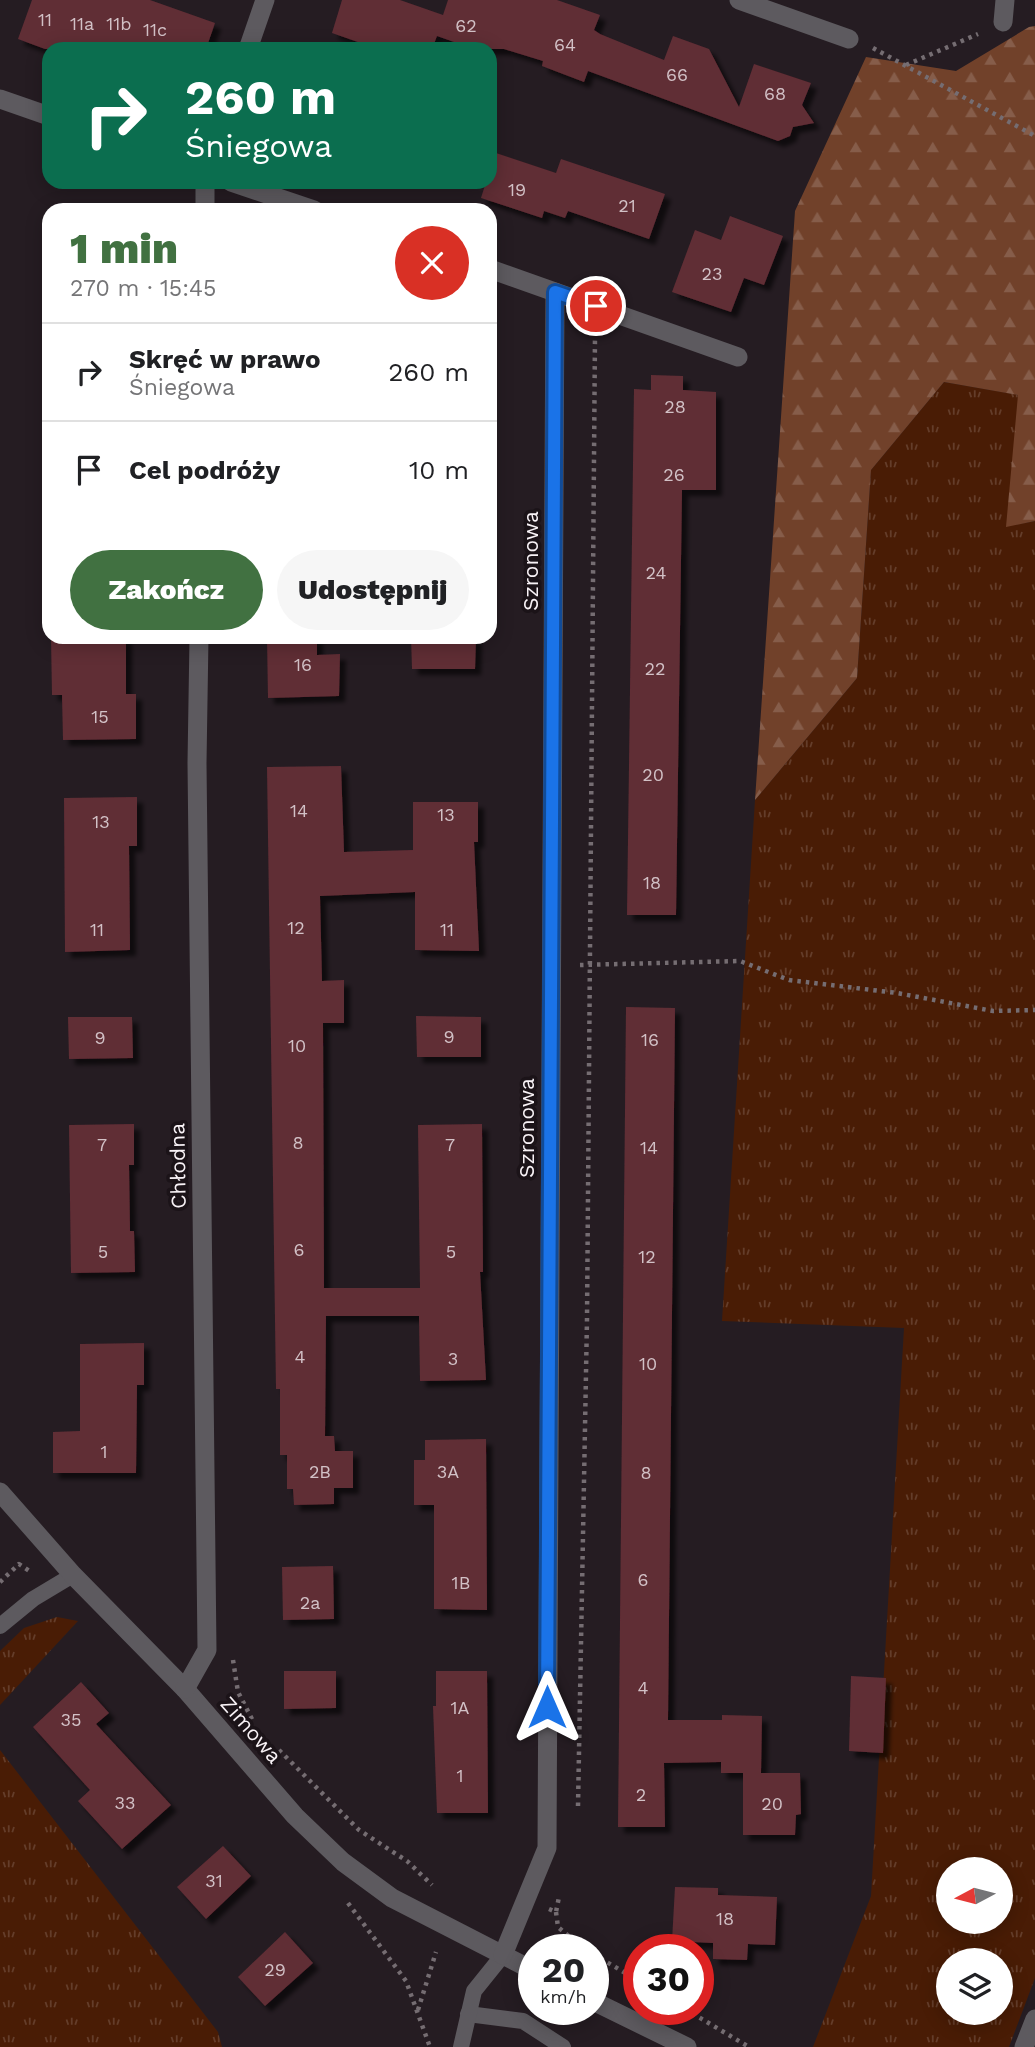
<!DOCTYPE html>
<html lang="pl">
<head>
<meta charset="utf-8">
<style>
	body { margin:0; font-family:"Work Sans",sans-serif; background:#f6f6f6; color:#202124; height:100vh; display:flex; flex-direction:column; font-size:26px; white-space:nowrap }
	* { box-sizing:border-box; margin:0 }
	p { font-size:23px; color:#757577 }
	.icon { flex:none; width:38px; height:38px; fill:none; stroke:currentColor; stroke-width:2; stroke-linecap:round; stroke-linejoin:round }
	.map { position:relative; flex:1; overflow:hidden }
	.panel { position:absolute; left:42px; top:203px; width:455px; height:441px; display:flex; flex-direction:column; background:#fff; border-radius:21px; box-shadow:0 4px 18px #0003 }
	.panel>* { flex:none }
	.guide { position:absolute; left:42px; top:42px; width:455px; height:147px; border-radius:21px; box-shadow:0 4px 18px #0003; background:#0b6e4f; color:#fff; overflow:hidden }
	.needle { width:46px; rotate:263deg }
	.controls { position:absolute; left:936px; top:1857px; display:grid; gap:14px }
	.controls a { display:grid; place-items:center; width:77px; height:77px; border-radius:50%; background:#fff; box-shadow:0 4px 18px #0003; font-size:35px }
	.speed { position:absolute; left:518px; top:1934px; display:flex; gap:14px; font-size:35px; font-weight:700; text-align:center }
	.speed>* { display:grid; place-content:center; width:91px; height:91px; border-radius:50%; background:#fff; box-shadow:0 4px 18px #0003; line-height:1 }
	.speed small { font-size:18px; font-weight:400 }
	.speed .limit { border:10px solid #d22; background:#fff; color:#111 }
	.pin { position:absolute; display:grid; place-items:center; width:60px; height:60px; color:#fff; margin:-30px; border:4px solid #fff; border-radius:50%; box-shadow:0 2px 7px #0007 }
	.me { position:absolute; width:77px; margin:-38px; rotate:0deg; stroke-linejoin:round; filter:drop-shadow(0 0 5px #0008) }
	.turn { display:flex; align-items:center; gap:24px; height:147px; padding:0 28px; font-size:32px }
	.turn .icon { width:91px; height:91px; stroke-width:2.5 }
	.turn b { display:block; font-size:49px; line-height:60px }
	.round { display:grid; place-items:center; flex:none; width:74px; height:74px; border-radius:37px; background:#f6f6f6 }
	.headline { display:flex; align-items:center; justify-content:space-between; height:119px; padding:0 28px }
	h1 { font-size:42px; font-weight:800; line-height:52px; color:#417141 }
	.button { display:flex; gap:14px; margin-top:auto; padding:14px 28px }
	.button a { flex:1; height:80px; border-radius:42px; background:#417141; color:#fff; font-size:28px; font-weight:800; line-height:80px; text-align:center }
	.button a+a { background:#f6f6f6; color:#202124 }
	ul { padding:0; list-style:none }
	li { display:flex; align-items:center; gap:21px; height:98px; padding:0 28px; border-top:2px solid #e0e0e0 }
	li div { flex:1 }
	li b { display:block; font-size:26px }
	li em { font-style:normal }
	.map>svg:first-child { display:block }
	.grass { fill:url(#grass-tufts); fill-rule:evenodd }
	.forest { fill:url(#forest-firs) }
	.building { fill:#612d35; filter:url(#shadow) }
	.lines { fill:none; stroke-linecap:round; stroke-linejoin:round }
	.path { stroke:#756d72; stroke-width:4.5; stroke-dasharray:3.5 5; stroke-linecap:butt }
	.service { stroke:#5d5a5f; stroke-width:16 }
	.minor { stroke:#5d5a5f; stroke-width:19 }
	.route-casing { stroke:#114b97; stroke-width:18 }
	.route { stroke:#1a73e8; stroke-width:12 }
	.labels { text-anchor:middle; stroke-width:7; stroke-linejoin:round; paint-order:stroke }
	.number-label { font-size:18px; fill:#d2c1c6 }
	.street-label { font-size:21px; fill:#f8f2f6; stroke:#1b1318 }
</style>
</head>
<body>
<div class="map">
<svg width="1035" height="2047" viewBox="0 0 1035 2047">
	<defs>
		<pattern id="grass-tufts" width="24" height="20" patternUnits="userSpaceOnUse" patternTransform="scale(1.75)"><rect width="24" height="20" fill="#491c05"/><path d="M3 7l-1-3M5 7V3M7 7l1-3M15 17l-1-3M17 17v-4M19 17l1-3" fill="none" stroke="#643d2a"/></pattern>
		<pattern id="forest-firs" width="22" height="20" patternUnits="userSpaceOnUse" patternTransform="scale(1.75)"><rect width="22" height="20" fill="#71412a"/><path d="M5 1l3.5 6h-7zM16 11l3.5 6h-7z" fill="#865d4a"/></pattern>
		<filter id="shadow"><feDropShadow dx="6" dy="6" stdDeviation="2" flood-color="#0009"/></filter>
	</defs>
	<rect width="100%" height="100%" fill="#251c22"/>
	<g class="grass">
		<path d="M 944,382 L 1019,395 L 1007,526 L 1035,521 L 1035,1978 L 1009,2047 L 813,2047 L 871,1896 L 904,1328 L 722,1321 L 755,800 L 857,678 L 871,470 ZM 948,1869 L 1001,1869 L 1001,1922 L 948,1922 ZM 948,1960 L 1001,1960 L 1001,2012 L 948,2012 Z"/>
		<path d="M 57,1617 L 78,1621 L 0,1705 L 0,1651 L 24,1628 Z"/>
		<path d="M 0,1750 L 218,2032 L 222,2047 L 0,2047 Z"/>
	</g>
	<path class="forest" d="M 1035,26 L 1035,521 L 1006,527 L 1018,395 L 944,382 L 871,470 L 857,678 L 755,800 L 795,211 L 866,57 L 956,71 L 1029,27 Z"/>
	<g class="building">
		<path d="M 32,0 L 150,0 L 215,23 L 206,49 L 45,49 L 18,39 Z"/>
		<path d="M 342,0 L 400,0 L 443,15 L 448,0 L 557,0 L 600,15 L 594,30 L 600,34 L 664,60 L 673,36 L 709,49 L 739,107 L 754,64 L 811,83 L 802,105 L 814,123 L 793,127 L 790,136 L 778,141 L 588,71 L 584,82 L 542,66 L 543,61 L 504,49 L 474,49 L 437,36 L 432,49 L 378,49 L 332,33 Z"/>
		<path d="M 496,153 L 556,173 L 561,159 L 665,194 L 649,239 L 568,211 L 565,218 L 544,211 L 542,218 L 481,198 L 486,182 L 490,182 Z"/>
		<path d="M 730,216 L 783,236 L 764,285 L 744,278 L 731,312 L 672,292 L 695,230 L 721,240 Z"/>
		<path d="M 651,375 L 683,376 L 683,390 L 716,392 L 716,490 L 682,490 L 676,915 L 627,915 L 634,389 L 651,390 Z"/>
		<path d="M 51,637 L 126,637 L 126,694 L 136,694 L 136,739 L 63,740 L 62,695 L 52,695 Z"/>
		<path d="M 267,637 L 317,637 L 317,655 L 340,654 L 339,696 L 268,698 Z"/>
		<path d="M 411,637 L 476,637 L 475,669 L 412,669 Z"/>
		<path d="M 341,766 L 344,852 L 413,850 L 413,802 L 478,802 L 478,842 L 474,842 L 479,951 L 415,950 L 415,892 L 320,896 L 322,981 L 344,980 L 344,1023 L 323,1023 L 324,1288 L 420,1288 L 418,1125 L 482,1124 L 483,1272 L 480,1272 L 486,1380 L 420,1381 L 419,1316 L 326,1316 L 325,1436 L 334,1436 L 335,1451 L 353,1451 L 353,1488 L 334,1488 L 334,1504 L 294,1505 L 293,1489 L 287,1489 L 287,1455 L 280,1455 L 280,1389 L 276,1389 L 267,767 Z"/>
		<path d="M 137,797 L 137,846 L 129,846 L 130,950 L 65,952 L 64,798 Z"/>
		<path d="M 626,1007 L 675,1008 L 668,1720 L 722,1720 L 722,1715 L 762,1716 L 761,1773 L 800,1773 L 801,1814 L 796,1815 L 795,1835 L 743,1835 L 743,1773 L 721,1773 L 721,1762 L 664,1763 L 665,1827 L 618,1827 Z"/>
		<path d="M 416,1016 L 481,1017 L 481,1057 L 417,1057 Z"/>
		<path d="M 68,1017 L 132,1017 L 133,1058 L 69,1059 Z"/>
		<path d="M 134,1124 L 134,1165 L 129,1165 L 130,1231 L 134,1231 L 135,1272 L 71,1273 L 69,1125 Z"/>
		<path d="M 144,1343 L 144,1385 L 137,1385 L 136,1473 L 53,1473 L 53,1432 L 80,1431 L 80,1344 Z"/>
		<path d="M 486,1439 L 487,1610 L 434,1609 L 434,1505 L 414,1505 L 414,1460 L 425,1460 L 425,1440 Z"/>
		<path d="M 333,1566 L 334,1619 L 283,1620 L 282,1567 Z"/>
		<path d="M 284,1671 L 336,1671 L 336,1708 L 284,1709 Z"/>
		<path d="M 436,1671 L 487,1671 L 488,1813 L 437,1813 L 433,1706 L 436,1706 Z"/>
		<path d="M 851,1676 L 886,1678 L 883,1753 L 849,1751 Z"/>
		<path d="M 81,1682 L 109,1713 L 96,1724 L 171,1805 L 122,1849 L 78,1801 L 90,1790 L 33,1727 Z"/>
		<path d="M 223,1846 L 251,1876 L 206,1919 L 177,1887 Z"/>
		<path d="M 675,1887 L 718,1888 L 718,1895 L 777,1897 L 775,1945 L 748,1944 L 747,1960 L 713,1959 L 713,1943 L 672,1941 Z"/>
		<path d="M 285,1932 L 313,1963 L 265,2006 L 238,1977 Z"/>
	</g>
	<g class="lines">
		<g class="path">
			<path d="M 873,48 L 1035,136"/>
			<path d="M 906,65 L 978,34"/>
			<path d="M 580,965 L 740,961 L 789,980 L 897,993 L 993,1011 L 1035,1010"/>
			<path d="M 0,1582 L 19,1564 L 31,1572"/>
			<path d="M 233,1660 L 238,1692 L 254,1723"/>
			<path d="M 279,1750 L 359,1830 L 407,1861 L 432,1885"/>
			<path d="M 578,1806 L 587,1319 L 595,335"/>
			<path d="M 348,1903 L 406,1981 L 430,2047"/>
			<path d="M 549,1909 L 556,1912 L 559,1897"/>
			<path d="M 556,1912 L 558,1927 L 585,1950"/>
			<path d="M 593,1954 L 639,1981"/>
			<path d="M 685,2009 L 749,2047"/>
			<path d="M 418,2010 L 436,1952"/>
		</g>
		<g class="service">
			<path d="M 0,1626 L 33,1599 L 73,1575"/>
			<path d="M 468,2014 L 523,2021 L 563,2047"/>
			<path d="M 461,2047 L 474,1991 L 503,1955"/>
		</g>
		<g class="minor">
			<path d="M 739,0 L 849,39"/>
			<path d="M 1003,22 L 1005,0"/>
			<path d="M 248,49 L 265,0"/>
			<path d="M 0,99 L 49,116"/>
			<path d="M 231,182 L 314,210"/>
			<path d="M 205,210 L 205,182"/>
			<path d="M 490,269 L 738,357"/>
			<path d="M 0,1492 L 73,1575 L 185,1689 L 295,1816 L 343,1862 L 392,1898 L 534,1971"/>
			<path d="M 185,1689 L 207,1650 L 197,763 L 199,637"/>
			<path d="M 503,1955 L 547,1848 L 555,292"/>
			<path d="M 593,2001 L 687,2047"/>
			<path d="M 1024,2047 L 1035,2019"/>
		</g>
	</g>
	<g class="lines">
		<g class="route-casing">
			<path id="route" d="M 547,1707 L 555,292 L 596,306"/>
		</g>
		<use href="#route" class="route"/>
	</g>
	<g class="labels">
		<g class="number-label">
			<text x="45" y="26">11</text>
			<text x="82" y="30">11a</text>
			<text x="119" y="30">11b</text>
			<text x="466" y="32">62</text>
			<text x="155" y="36">11c</text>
			<text x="565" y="51">64</text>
			<text x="677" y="81">66</text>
			<text x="775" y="100">68</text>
			<text x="517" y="196">19</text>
			<text x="627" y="212">21</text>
			<text x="712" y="280">23</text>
			<text x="675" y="413">28</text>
			<text x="674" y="481">26</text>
			<text x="656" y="579">24</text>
			<text x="303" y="671">16</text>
			<text x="655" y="675">22</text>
			<text x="100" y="723">15</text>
			<text x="653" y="781">20</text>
			<text x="299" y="817">14</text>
			<text x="446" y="821">13</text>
			<text x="101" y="828">13</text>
			<text x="652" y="889">18</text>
			<text x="296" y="934">12</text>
			<text x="97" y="936">11</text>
			<text x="447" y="936">11</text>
			<text x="449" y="1043">9</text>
			<text x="100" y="1044">9</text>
			<text x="650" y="1046">16</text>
			<text x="297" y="1052">10</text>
			<text x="298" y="1149">8</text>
			<text x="102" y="1151">7</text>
			<text x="450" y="1151">7</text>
			<text x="649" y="1154">14</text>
			<text x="299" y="1256">6</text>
			<text x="103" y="1258">5</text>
			<text x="451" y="1258">5</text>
			<text x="647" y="1263">12</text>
			<text x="300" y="1363">4</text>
			<text x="453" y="1365">3</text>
			<text x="648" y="1370">10</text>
			<text x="104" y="1458">1</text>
			<text x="320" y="1478">2B</text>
			<text x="448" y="1478">3A</text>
			<text x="646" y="1479">8</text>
			<text x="643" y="1586">6</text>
			<text x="461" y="1589">1B</text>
			<text x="310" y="1609">2a</text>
			<text x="643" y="1694">4</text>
			<text x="460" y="1714">1A</text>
			<text x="71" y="1726">35</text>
			<text x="460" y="1782">1</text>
			<text x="641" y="1801">2</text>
			<text x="125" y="1809">33</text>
			<text x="772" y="1810">20</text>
			<text x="214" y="1887">31</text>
			<text x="725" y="1925">18</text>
			<text x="275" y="1976">29</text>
		</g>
		<g class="street-label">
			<text transform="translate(531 561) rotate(-90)" y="7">Szronowa</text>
			<text transform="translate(527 1128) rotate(-90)" y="7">Szronowa</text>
			<text transform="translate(178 1166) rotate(-91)" y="7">Chłodna</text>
			<text transform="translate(251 1730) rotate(49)" y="7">Zimowa</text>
		</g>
	</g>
</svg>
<div class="controls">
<a><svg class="needle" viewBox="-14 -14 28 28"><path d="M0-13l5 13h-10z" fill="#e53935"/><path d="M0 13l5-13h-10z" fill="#757577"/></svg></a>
<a><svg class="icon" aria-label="layers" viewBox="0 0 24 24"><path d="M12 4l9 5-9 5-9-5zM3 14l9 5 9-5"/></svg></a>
</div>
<div class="speed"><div>20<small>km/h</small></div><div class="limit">30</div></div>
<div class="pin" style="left:596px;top:306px;background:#d93025"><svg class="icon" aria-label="arrive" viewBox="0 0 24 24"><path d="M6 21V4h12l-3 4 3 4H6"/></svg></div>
<svg class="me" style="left:547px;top:1707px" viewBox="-20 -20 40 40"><path d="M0-17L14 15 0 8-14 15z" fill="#1a73e8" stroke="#fff" stroke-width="4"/></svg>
<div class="guide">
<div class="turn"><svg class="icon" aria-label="right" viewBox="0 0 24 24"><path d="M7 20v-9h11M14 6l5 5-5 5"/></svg><div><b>260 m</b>Śniegowa</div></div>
</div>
<section class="panel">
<div class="headline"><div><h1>1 min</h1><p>270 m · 15:45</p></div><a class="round" style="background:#d93025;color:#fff"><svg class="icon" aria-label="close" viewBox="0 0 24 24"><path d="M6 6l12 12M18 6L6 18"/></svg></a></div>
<ul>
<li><svg class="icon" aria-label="right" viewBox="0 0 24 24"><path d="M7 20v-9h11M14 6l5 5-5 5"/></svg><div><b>Skręć w prawo</b><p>Śniegowa</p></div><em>260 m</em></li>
<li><svg class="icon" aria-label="arrive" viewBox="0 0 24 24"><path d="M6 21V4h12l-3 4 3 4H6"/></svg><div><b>Cel podróży</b></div><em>10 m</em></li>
</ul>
<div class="button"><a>Zakończ</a><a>Udostępnij</a></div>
</section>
</div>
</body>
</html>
